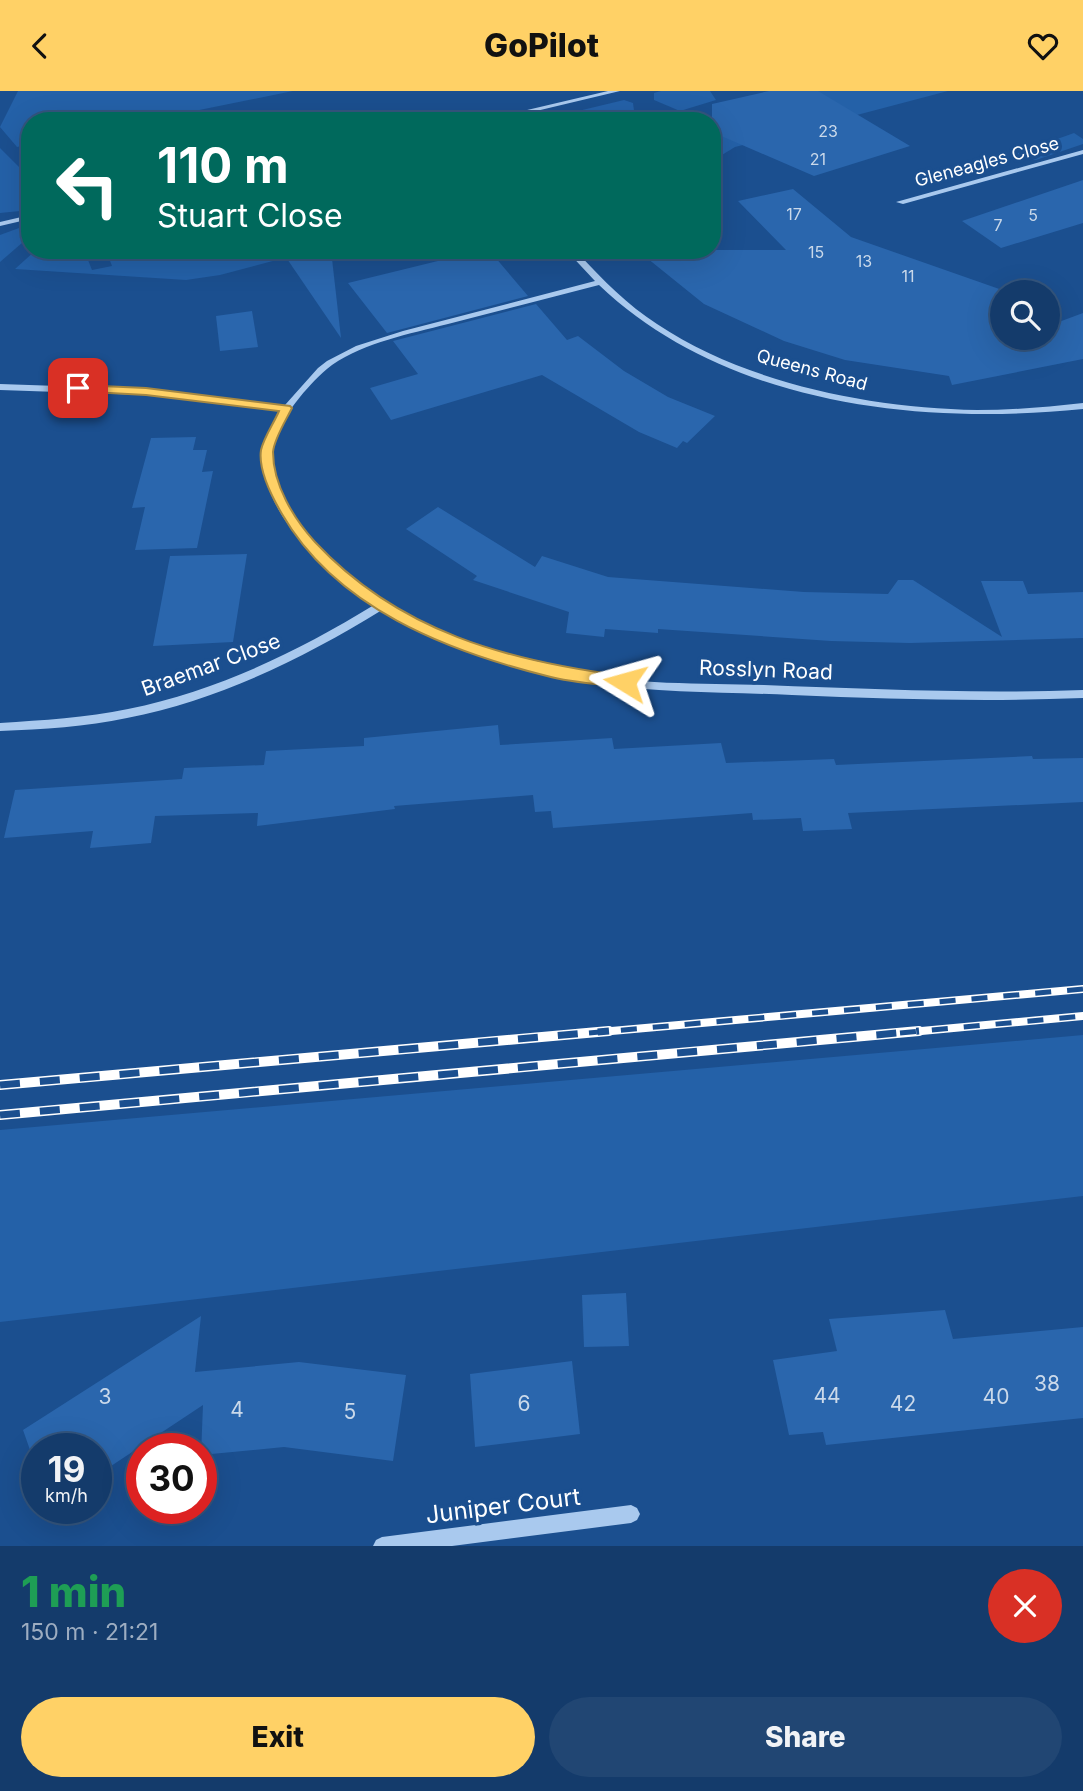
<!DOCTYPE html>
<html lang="en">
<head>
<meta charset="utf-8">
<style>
	body { margin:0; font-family:Inter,sans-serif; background:#214673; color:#f1f3f6; height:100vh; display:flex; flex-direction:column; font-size:26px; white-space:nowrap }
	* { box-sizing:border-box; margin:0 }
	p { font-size:23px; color:#9dadc1 }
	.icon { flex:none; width:38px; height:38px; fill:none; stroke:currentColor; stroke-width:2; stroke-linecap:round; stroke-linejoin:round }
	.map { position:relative; height:1455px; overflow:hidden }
	.details { display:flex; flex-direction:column; background:#143b6b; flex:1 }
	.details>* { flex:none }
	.hud { position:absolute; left:21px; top:21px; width:700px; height:147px; border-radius:28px; box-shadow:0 7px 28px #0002,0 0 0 2px #33557e; background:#00695c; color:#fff; overflow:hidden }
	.tools { position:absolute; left:990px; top:189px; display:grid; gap:14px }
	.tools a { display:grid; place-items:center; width:70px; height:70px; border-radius:50%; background:#143b6b; box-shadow:0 7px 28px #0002,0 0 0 2px #33557e; font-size:35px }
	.speed { position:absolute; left:21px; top:1342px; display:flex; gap:14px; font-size:35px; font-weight:700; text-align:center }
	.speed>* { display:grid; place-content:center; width:91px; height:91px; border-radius:50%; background:#143b6b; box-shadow:0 7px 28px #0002,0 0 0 2px #33557e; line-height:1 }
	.speed small { font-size:18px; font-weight:400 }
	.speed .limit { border:10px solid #d22; background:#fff; color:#111 }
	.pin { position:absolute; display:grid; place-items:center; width:60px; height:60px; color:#fff; margin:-30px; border-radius:14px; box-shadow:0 4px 10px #0006 }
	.me { position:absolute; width:77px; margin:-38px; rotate:278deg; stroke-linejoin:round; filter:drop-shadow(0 0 5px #0008) }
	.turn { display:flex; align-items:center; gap:24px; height:147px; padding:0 21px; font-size:32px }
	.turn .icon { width:91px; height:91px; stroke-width:2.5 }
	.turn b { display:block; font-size:49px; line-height:60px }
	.round { display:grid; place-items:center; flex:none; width:74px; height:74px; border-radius:37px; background:#214673 }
	.headline { display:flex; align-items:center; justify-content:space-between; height:119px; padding:0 21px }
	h1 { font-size:42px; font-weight:800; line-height:52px; color:#1e9e55 }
	.action { display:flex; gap:14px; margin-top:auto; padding:14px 21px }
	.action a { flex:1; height:80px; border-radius:42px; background:#ffd166; color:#111; font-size:28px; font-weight:800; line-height:80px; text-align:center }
	.action a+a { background:#214673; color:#f1f3f6 }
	header { display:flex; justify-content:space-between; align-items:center; height:91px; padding:0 21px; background:#ffd166; color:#111; font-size:32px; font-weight:800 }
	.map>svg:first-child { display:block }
	.green { fill:#2461a8 }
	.building { fill:#2a66ad }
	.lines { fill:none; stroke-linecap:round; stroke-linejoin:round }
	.minor { fill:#a9c9ee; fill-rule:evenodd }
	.rail-far1-casing { stroke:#fff; stroke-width:8 }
	.rail-casing { stroke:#fff; stroke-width:10 }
	.rail-far1 { stroke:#1b4f8f; stroke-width:5; stroke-dasharray:16; stroke-linecap:butt }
	.rail { stroke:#1b4f8f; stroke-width:7; stroke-dasharray:20; stroke-linecap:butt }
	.route { fill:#ffd166; stroke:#a68842; stroke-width:2 }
	.labels { text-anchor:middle; stroke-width:7; stroke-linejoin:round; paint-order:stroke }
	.far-number-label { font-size:16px; fill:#cad9ea }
	.far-street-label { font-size:18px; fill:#fff; stroke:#1b4f8f }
	.street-label { font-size:21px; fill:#fff; stroke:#1b4f8f }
	.near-number-label { font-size:21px; fill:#cad9ea }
	.near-street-label { font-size:24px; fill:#fff; stroke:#1b4f8f }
</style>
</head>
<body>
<header><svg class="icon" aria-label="back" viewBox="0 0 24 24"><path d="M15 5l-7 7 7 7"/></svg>GoPilot<svg class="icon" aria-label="heart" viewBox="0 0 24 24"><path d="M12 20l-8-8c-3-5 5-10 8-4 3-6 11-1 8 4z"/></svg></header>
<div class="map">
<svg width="1083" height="1455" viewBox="0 0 1083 1455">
	<rect width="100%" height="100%" fill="#1b4f8f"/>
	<g class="green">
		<path d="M 18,0 L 293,0 L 145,30 L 30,30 L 30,53 L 17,56 L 0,36 Z"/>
		<path d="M 661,0 L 710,0 L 716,9 L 680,20 L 654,9 L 654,2 Z"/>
		<path d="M 818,0 L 948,0 L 735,56 L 712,70 L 712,38 Z"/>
		<path d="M 624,9 L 633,12 L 635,27 L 626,30 L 583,30 L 574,21 Z"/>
		<path d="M 1074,42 L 1083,48 L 1083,53 L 1036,69 L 1015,63 Z"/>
		<path d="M 0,57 L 30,87 L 30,119 L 0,122 Z"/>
		<path d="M 30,133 L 30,145 L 0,171 L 0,144 Z"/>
		<path d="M 36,159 L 84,159 L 92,179 L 112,175 L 109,167 L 144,159 L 314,159 L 220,184 L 186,189 L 15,178 Z"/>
		<path d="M 1083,944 L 1083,1105 L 0,1231 L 0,1039 Z"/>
	</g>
	<g class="building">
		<path d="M 769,0 L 818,0 L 910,55 L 814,85 L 712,41 L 712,13 Z"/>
		<path d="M 1083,89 L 1083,132 L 1001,157 L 962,130 Z"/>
		<path d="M 793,98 L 851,146 L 1005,200 L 1003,247 L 1048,247 L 1048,235 L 1083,222 L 1083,268 L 952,294 L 949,285 L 845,269 L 784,250 L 704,213 L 637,159 L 786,159 L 738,110 Z"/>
		<path d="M 281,159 L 331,159 L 341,247 Z"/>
		<path d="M 439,159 L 489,159 L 528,205 L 387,242 L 348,192 L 446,168 Z"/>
		<path d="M 536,213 L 567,249 L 578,245 L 624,280 L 668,306 L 715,325 L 687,352 L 683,350 L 677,357 L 639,341 L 542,284 L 391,329 L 370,297 L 418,283 L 393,250 Z"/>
		<path d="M 252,220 L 258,256 L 220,260 L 216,225 Z"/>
		<path d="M 196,346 L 193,359 L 207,359 L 202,381 L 213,380 L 197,457 L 135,459 L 145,416 L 132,417 L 151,347 Z"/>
		<path d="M 438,416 L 535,476 L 542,465 L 608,486 L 804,501 L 888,503 L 898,489 L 913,489 L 1002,546 L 981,490 L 1023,490 L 1028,503 L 1083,501 L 1083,547 L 910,552 L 831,550 L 658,538 L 658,542 L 605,538 L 604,546 L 566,542 L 569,521 L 473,489 L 477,485 L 406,438 Z"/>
		<path d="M 247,463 L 233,551 L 153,555 L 170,465 Z"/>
		<path d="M 498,634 L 500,654 L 612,647 L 614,658 L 721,652 L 726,672 L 834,668 L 836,674 L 1032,665 L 1033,668 L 1083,667 L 1083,711 L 848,722 L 852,738 L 803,740 L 801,727 L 753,729 L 752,722 L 553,737 L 551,720 L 535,721 L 533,704 L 394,715 L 395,718 L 257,735 L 258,722 L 155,725 L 151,752 L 90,757 L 93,740 L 4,747 L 15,699 L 182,688 L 184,677 L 264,674 L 266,660 L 364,655 L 364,647 Z"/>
		<path d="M 626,1202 L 629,1255 L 584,1256 L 582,1204 Z"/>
		<path d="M 945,1219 L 953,1248 L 1083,1236 L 1083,1327 L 826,1354 L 823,1341 L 789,1344 L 773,1269 L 837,1260 L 829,1228 Z"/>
		<path d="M 201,1225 L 195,1281 L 299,1271 L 406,1284 L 393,1370 L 284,1356 L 201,1364 L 203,1314 L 96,1385 L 96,1358 L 37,1358 L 37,1379 L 23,1339 Z"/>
		<path d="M 572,1270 L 580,1343 L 475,1356 L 470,1283 Z"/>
	</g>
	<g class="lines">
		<g class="minor">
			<path d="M 608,0 L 620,0 L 494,30 L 481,30 Z"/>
			<path d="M 1083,59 L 1083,63 L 903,113 L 896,111 Z"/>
			<path d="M 30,124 L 30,128 L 0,135 L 0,131 Z"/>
			<path d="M 566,159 L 575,159 C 600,186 626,213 657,233 C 747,293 871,317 977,319 C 1013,319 1048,316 1083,312 L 1083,318 C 918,335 724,313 599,194 C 549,207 498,220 448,233 C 409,243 366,251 332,274 C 320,283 309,295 300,306 C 288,321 275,338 272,357 C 264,422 354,495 404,523 C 455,551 513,569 570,581 C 633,594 700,592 764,594 C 871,598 977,603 1083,599 L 1083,607 C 986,611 889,608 792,604 C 727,601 661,602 596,593 C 522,583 446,558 382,519 C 302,568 219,609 127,627 C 86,636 43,638 0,640 L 0,632 C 43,629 86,627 128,618 C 217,600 297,561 374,514 C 327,483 263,425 262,363 C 262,348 273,332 281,319 L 146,304 L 0,299 L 0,293 L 146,298 L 285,314 L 318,277 L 327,270 L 356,255 L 403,240 L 595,190 Z"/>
			<path d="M 631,1414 L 637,1417 L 640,1423 L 637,1429 L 631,1432 L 452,1455 L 373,1455 L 376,1449 L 382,1446 Z"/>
		</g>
		<g class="rail-far1-casing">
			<g id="rail-far1">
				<path d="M 589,942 L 1083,898"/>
				<path d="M 900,942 L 1083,925"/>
			</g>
		</g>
		<g class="rail-casing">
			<g id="rail">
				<path d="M 0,994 L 609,940"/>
				<path d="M 0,1024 L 919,940"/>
			</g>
		</g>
		<use href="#rail-far1" class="rail-far1"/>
		<use href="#rail" class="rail"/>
	</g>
	<path class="route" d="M 78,294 L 146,297 L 290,315 L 292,317 C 286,329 274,348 273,361 C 273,394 294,428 315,451 C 399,541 508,570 625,585 L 633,591 L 625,596 C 600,593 572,592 547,585 C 447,560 336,517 282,423 C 272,406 258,379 261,359 C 264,346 274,332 279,320 L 146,304 L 74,300 L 74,295 Z"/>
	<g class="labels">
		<g class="far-number-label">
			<text x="828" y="46">23</text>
			<text x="818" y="74">21</text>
			<text x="794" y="129">17</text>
			<text x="1033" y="130">5</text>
			<text x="998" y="140">7</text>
			<text x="816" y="167">15</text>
			<text x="864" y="176">13</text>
			<text x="908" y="191">11</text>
		</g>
		<g class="far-street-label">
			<text transform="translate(987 71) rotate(-15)" y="6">Gleneagles Close</text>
			<text transform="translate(812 279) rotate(15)" y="6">Queens Road</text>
		</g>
		<g class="street-label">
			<text transform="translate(211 574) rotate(-20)" y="7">Braemar Close</text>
			<text transform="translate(766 579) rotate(2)" y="7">Rosslyn Road</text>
		</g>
		<g class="near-number-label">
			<text x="1047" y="1300">38</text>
			<text x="827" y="1312">44</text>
			<text x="105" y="1313">3</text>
			<text x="996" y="1313">40</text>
			<text x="524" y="1320">6</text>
			<text x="903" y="1320">42</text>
			<text x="237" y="1326">4</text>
			<text x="350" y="1328">5</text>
		</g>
		<g class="near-street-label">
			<text transform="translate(503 1415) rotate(-7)" y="8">Juniper Court</text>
		</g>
	</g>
</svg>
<div class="tools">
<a><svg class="icon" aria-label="search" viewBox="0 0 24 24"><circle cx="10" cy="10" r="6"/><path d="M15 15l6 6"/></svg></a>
</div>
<div class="speed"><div>19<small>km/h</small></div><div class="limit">30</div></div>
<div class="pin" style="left:78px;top:297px;background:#d93025"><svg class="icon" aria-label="arrive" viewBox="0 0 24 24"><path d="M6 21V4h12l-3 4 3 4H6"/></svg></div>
<svg class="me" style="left:625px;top:591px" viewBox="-20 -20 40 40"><path d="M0-17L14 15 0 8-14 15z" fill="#ffd166" stroke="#fff" stroke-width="4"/></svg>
<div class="hud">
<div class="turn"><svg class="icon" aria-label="left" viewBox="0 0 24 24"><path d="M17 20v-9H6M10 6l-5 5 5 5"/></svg><div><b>110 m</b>Stuart Close</div></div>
</div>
</div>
<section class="details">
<div class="headline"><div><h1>1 min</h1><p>150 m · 21:21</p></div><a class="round" style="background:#d93025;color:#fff"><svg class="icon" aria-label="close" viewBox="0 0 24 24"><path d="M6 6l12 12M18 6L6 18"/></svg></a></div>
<div class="action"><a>Exit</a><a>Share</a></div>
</section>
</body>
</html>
